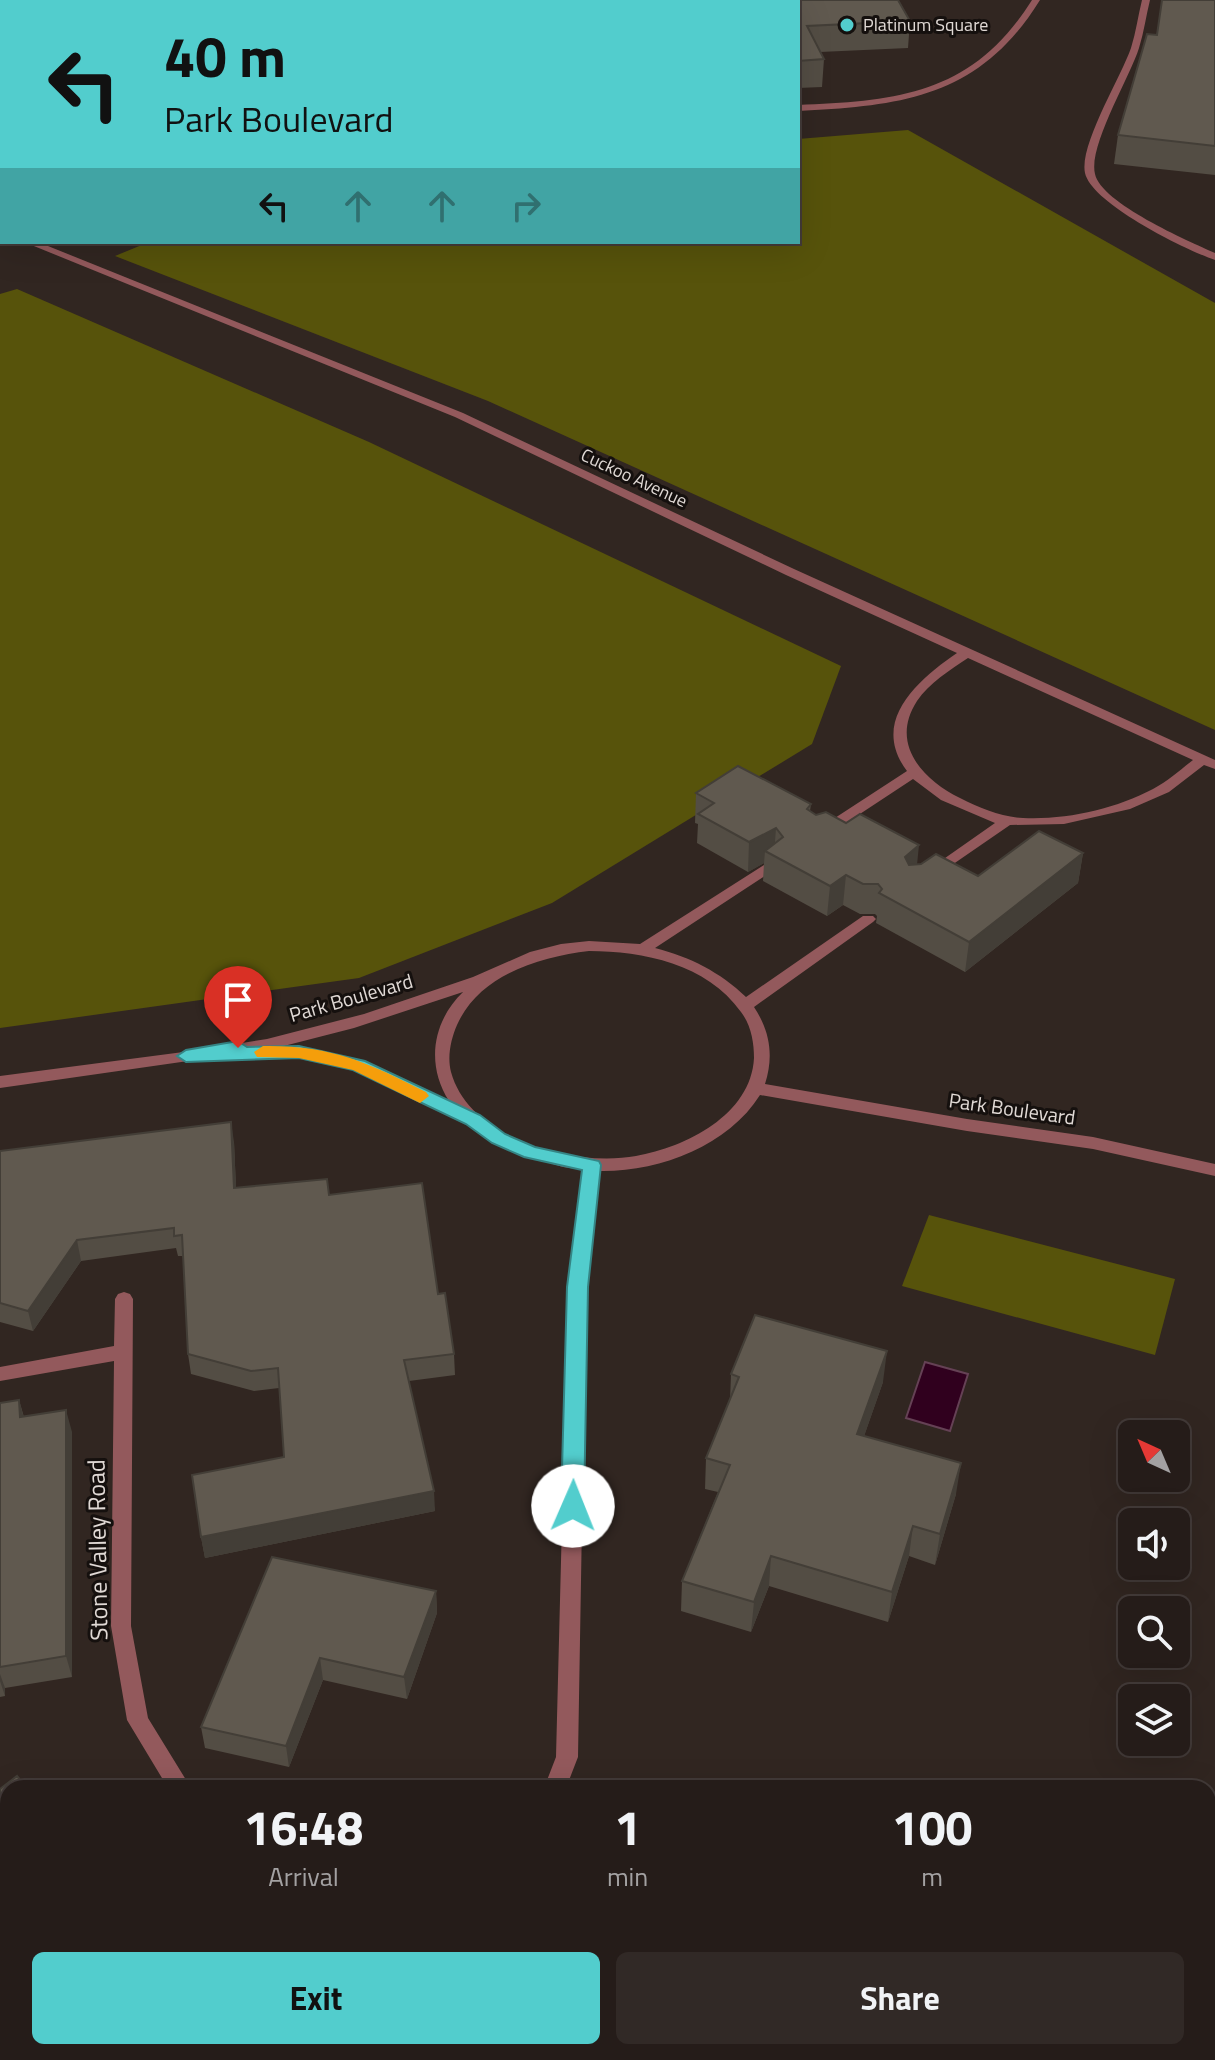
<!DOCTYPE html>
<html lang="en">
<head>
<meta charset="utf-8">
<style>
	body { margin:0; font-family:"Titillium Web",sans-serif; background:#312926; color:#f1f3f6; height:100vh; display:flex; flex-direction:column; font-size:30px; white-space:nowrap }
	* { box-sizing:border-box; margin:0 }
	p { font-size:26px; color:#a3a1a2 }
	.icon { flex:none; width:44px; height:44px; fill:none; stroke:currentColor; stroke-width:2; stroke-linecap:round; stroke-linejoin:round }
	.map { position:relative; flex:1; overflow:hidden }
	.sheet { position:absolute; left:0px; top:1780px; width:1216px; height:280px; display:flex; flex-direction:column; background:#251c19; border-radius:24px 24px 0 0; box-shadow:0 8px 32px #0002,0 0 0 2px #423a38 }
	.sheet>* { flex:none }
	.guide { position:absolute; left:0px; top:0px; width:800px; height:244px; box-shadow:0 8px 32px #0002,0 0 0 2px #423a38; background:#52cdcd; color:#111; overflow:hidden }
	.needle { width:52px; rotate:316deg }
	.buttons { position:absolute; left:1118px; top:1420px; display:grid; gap:16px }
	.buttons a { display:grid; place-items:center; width:72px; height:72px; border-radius:12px; background:#251c19; box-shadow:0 8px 32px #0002,0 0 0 2px #423a38; font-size:40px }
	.pin { position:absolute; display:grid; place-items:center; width:68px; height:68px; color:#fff; margin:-82px -34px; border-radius:50% 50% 50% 0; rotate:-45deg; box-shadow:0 0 8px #0007 }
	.pin .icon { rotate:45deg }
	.me { position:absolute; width:88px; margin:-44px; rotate:1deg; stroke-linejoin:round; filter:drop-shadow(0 0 6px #0008) }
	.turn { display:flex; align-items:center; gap:28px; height:168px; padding:0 32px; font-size:36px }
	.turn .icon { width:104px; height:104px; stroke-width:2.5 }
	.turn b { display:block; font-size:56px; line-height:68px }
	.lanes { display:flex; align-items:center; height:76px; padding:0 32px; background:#0003; justify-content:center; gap:40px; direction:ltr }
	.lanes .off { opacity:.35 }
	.eta { display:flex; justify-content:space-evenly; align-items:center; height:136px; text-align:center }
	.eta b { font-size:48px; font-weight:700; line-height:56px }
	.button { display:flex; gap:16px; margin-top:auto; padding:16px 32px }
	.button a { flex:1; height:92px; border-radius:12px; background:#52cdcd; color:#111; font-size:32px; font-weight:700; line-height:92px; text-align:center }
	.button a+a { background:#312926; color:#f1f3f6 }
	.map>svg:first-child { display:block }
	.green { fill:#57530b }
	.water { fill:#30001e; stroke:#654155; stroke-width:2 }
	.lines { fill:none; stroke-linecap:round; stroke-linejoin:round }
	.lane { fill:#93595c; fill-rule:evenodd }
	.street { fill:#93595c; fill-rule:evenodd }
	.wall { fill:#534d44 }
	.shaded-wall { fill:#433e37 }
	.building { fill:#60594f; stroke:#433e37; stroke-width:2 }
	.route { fill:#52cdcd; stroke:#358585; stroke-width:2 }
	.slow { fill:#f59e0b }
	.poi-dot { fill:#52cdcd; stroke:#15100e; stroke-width:3 }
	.labels { text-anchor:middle; stroke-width:6; stroke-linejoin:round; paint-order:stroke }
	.far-poi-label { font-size:18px; fill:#e0d9d5; stroke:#15100e; text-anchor:start }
	.far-street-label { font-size:18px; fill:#e0d9d5; stroke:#15100e }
	.street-label { font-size:20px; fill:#e0d9d5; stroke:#15100e }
	.near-street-label { font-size:24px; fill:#e0d9d5; stroke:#15100e }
</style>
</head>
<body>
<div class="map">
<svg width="1215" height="2060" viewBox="0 0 1215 2060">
	<rect width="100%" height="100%" fill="#312621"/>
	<g class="green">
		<path d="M 908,130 L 1215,303 L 1215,730 L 488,401 L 115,256 L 149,242 L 798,242 L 798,139 Z"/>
		<path d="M 17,289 L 369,442 L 841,666 L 812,744 L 552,903 L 359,978 L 0,1028 L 0,294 Z"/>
		<path d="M 929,1215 L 1175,1279 L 1155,1355 L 902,1286 Z"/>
	</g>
	<path class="water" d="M 925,1362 L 968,1374 L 950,1431 L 906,1418 Z"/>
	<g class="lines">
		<g class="lane">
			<rect x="394" y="0" width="8" height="2"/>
			<path d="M 1032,0 L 1040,0 C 980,97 903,106 798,111 L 798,105 C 899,101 973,94 1032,0 Z"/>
			<path d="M 1142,0 L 1150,0 C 1146,16 1144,32 1139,48 C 1130,77 1088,146 1095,174 C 1101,203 1188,241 1215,253 L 1215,260 C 1186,250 1092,204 1085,173 C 1079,145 1121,77 1131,48 C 1136,32 1138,16 1142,0 Z"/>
		</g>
		<g class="street">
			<rect x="0" y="10" width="2" height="4"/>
			<path d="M 0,228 L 2,229 L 2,235 L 0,234 Z"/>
			<path d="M 24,242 L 38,242 L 463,413 L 794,569 L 1215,760 L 1215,769 L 1204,765 L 1169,792 L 1130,809 L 1064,824 L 1010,825 L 933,878 L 926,873 L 928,870 L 995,823 L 941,800 L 913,779 L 828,835 L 818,835 L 816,832 L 818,829 L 907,771 C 869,721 919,679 957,653 L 786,575 L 455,417 ZM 968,658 L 1193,760 C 1180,770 1168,781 1153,789 C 1115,809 1067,820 1023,818 C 1001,817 980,808 960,798 C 923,780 889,744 917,701 C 929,683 950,670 968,658 Z"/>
			<path d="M 772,860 L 779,865 L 777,868 L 655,948 C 690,957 720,972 746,997 L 863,916 L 873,916 L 876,919 L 873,922 L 754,1007 C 770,1031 774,1056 765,1084 L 967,1119 L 1093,1137 L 1215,1164 L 1215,1176 L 1093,1149 L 967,1131 L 760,1095 C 728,1146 659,1172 600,1171 L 586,1287 L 578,1757 L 566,1788 L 544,1788 L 556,1757 L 568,1287 L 583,1170 L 563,1167 L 525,1156 L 495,1142 L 468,1123 L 354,1070 L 299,1057 L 259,1057 L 251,1052 L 0,1088 L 0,1076 L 191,1051 L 267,1039 L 364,1014 L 473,977 L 530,952 L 561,944 L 589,941 L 640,944 ZM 589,951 C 643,951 707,964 741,1012 C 751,1025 754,1042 754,1058 C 751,1115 686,1147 636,1156 C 575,1167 470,1141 451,1072 C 447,1056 451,1039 457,1025 C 479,975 539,957 589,951 ZM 463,992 C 432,1022 426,1065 449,1101 C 395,1076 342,1047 280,1047 L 354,1028 Z"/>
			<path d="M 124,1292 L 130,1294 L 133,1299 L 131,1626 L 148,1718 L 191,1788 L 168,1788 L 127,1720 L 111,1626 L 114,1361 L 0,1381 L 0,1367 L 114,1346 L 115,1299 L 118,1294 Z"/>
		</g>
	</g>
	<g class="wall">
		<path d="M 1215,0 L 1215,175 L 1114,164 L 1118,135 L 1157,35 Z"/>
		<path d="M 798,2 L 910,21 L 908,48 L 820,52 L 824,59 L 822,87 L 798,88 Z"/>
		<path d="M 696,793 L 811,804 L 810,811 L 816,815 L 917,865 L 978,876 L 1083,853 L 1078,883 L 965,972 L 876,923 L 877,916 L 875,914 L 860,914 L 843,905 L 827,916 L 763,881 L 764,863 L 748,872 L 697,843 L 698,824 L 695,823 Z"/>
		<path d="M 234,1142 L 236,1188 L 329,1195 L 438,1294 L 454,1354 L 455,1375 L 409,1381 L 435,1511 L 205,1558 L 201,1537 L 284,1457 L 279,1388 L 254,1391 L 191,1374 L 188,1354 L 183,1256 L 178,1256 L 176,1248 L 81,1261 L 33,1331 L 0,1322 L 0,1151 Z"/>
		<path d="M 731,1374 L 883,1382 L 864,1436 L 956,1494 L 935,1565 L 909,1556 L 888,1622 L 769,1586 L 751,1632 L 681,1611 L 682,1581 L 718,1492 L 705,1489 L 706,1458 L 730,1401 Z"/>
		<path d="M 19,1400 L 24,1417 L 72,1432 L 72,1677 L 5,1688 L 5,1696 L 0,1697 L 0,1403 Z"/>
		<path d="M 436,1591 L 437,1613 L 407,1699 L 323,1680 L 289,1767 L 205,1748 L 201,1727 Z"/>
	</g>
	<g class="shaded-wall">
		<path d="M 776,828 L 774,855 L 765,851 L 764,863 L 748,872 L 749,842 Z"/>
		<path d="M 919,845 L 916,875 L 905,857 Z"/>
		<path d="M 1083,853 L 1078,883 L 965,972 L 969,942 Z"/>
		<path d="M 846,875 L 843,905 L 827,916 L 830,886 Z"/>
		<path d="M 231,1122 L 234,1142 L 237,1209 L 234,1188 Z"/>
		<path d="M 77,1240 L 81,1261 L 33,1331 L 28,1311 Z"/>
		<path d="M 887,1351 L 883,1382 L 854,1465 L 857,1434 Z"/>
		<path d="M 19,1400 L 25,1422 L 20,1417 Z"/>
		<path d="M 66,1410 L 72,1432 L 72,1677 L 66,1656 Z"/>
		<path d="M 961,1463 L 956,1494 L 935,1565 L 940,1534 Z"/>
		<path d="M 434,1491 L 435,1511 L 205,1558 L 201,1537 Z"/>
		<path d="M 913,1526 L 909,1556 L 888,1622 L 892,1592 Z"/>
		<path d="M 771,1556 L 769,1586 L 751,1632 L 754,1602 Z"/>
		<path d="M 436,1591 L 437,1613 L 407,1699 L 404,1677 Z"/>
		<path d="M 320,1658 L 323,1680 L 289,1767 L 286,1746 Z"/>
		<path d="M 0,1674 L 5,1688 L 5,1696 L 0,1681 Z"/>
		<path d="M 8,1907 L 8,1934 L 0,1940 L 0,1914 Z"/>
		<path d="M 159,2052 L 199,2052 L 189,2060 L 150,2060 Z"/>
	</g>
	<g class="building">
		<path d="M 407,0 L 898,0 L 910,21 L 807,26 L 824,59 L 798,61 L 798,2 L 408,2 Z"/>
		<path d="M 1162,0 L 1215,0 L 1215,146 L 1118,135 L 1147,34 L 1157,35 Z"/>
		<path d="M 738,766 L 811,804 L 807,809 L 816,815 L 826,812 L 846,823 L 860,814 L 919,845 L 905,857 L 909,865 L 921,864 L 936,854 L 978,876 L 1039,831 L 1083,853 L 969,942 L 879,893 L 882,889 L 878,884 L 863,884 L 846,875 L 830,886 L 765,851 L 783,837 L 776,828 L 749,842 L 698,814 L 714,803 L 696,793 Z"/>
		<path d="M 231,1122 L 234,1188 L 327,1179 L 329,1195 L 422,1183 L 438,1294 L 445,1293 L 454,1354 L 404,1360 L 434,1491 L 201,1537 L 192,1475 L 284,1457 L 278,1368 L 251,1371 L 188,1354 L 182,1235 L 174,1236 L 174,1228 L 77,1240 L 28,1311 L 0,1303 L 0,1151 Z"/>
		<path d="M 755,1315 L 887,1351 L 857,1434 L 961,1463 L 940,1534 L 913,1526 L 892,1592 L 771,1556 L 754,1602 L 682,1581 L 730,1465 L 706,1458 L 739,1377 L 731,1374 Z"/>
		<path d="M 19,1400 L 20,1417 L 66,1410 L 66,1656 L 0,1667 L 0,1403 Z"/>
		<path d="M 272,1557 L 436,1591 L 404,1677 L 320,1658 L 286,1746 L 201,1727 Z"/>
		<path d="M 17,1776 L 27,1788 L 8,1788 L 8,1907 L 0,1914 L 0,1789 Z"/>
		<path d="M 8,2014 L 8,2052 L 159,2052 L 150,2060 L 0,2060 L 0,2020 Z"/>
	</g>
	<path class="route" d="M 238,1041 L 247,1047 L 299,1046 L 365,1061 L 480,1115 L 505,1134 L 535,1147 L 599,1161 L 601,1165 L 588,1287 L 584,1506 L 581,1513 L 573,1515 L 565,1513 L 561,1506 L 567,1287 L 582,1170 L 524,1157 L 492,1143 L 466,1124 L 353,1070 L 299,1058 L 186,1062 L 177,1056 L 186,1050 Z"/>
	<path class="slow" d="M 263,1046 C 331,1045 367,1062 426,1092 L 429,1096 L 420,1103 L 353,1070 L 299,1058 L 257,1057 L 254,1052 Z"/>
	<circle class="poi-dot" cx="847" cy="25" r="8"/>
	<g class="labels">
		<g class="far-poi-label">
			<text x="863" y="31">Platinum Square</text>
		</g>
		<g class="far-street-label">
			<text transform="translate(634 478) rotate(25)" y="6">Cuckoo Avenue</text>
		</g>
		<g class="street-label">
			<text transform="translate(351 998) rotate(-16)" y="7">Park Boulevard</text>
			<text transform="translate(1012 1109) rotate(8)" y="7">Park Boulevard</text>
		</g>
		<g class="near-street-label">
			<text transform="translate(98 1550) rotate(-91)" y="8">Stone Valley Road</text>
		</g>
	</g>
</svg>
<div class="buttons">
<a><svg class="needle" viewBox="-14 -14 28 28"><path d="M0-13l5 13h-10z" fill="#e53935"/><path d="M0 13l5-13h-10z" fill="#a3a1a2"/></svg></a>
<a><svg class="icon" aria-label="sound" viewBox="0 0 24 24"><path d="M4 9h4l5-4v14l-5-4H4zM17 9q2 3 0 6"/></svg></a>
<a><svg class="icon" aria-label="search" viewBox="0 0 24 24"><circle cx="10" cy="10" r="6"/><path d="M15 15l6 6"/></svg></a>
<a><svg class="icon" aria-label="layers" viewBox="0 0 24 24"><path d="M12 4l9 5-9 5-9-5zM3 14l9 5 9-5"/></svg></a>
</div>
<div class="pin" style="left:238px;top:1048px;background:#d93025"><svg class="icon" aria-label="arrive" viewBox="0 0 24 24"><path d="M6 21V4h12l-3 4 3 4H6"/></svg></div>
<svg class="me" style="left:573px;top:1506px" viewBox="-20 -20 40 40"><circle r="19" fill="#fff"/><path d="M0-13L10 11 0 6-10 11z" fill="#52cdcd"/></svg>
<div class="guide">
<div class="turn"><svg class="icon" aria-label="left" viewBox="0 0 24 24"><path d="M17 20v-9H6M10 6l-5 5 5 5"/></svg><div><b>40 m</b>Park Boulevard</div></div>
<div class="lanes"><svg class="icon" aria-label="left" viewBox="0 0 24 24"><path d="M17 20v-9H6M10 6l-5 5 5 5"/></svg><svg class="icon off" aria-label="ahead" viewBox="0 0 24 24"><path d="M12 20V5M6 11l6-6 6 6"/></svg><svg class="icon off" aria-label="ahead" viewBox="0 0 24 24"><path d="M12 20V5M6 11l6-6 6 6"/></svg><svg class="icon off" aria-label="right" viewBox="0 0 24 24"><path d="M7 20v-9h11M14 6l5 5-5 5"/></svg></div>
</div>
<section class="sheet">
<div class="eta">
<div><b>16:48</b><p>Arrival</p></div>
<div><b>1</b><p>min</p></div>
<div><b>100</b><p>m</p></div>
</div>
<div class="button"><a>Exit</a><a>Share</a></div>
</section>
</div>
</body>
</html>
